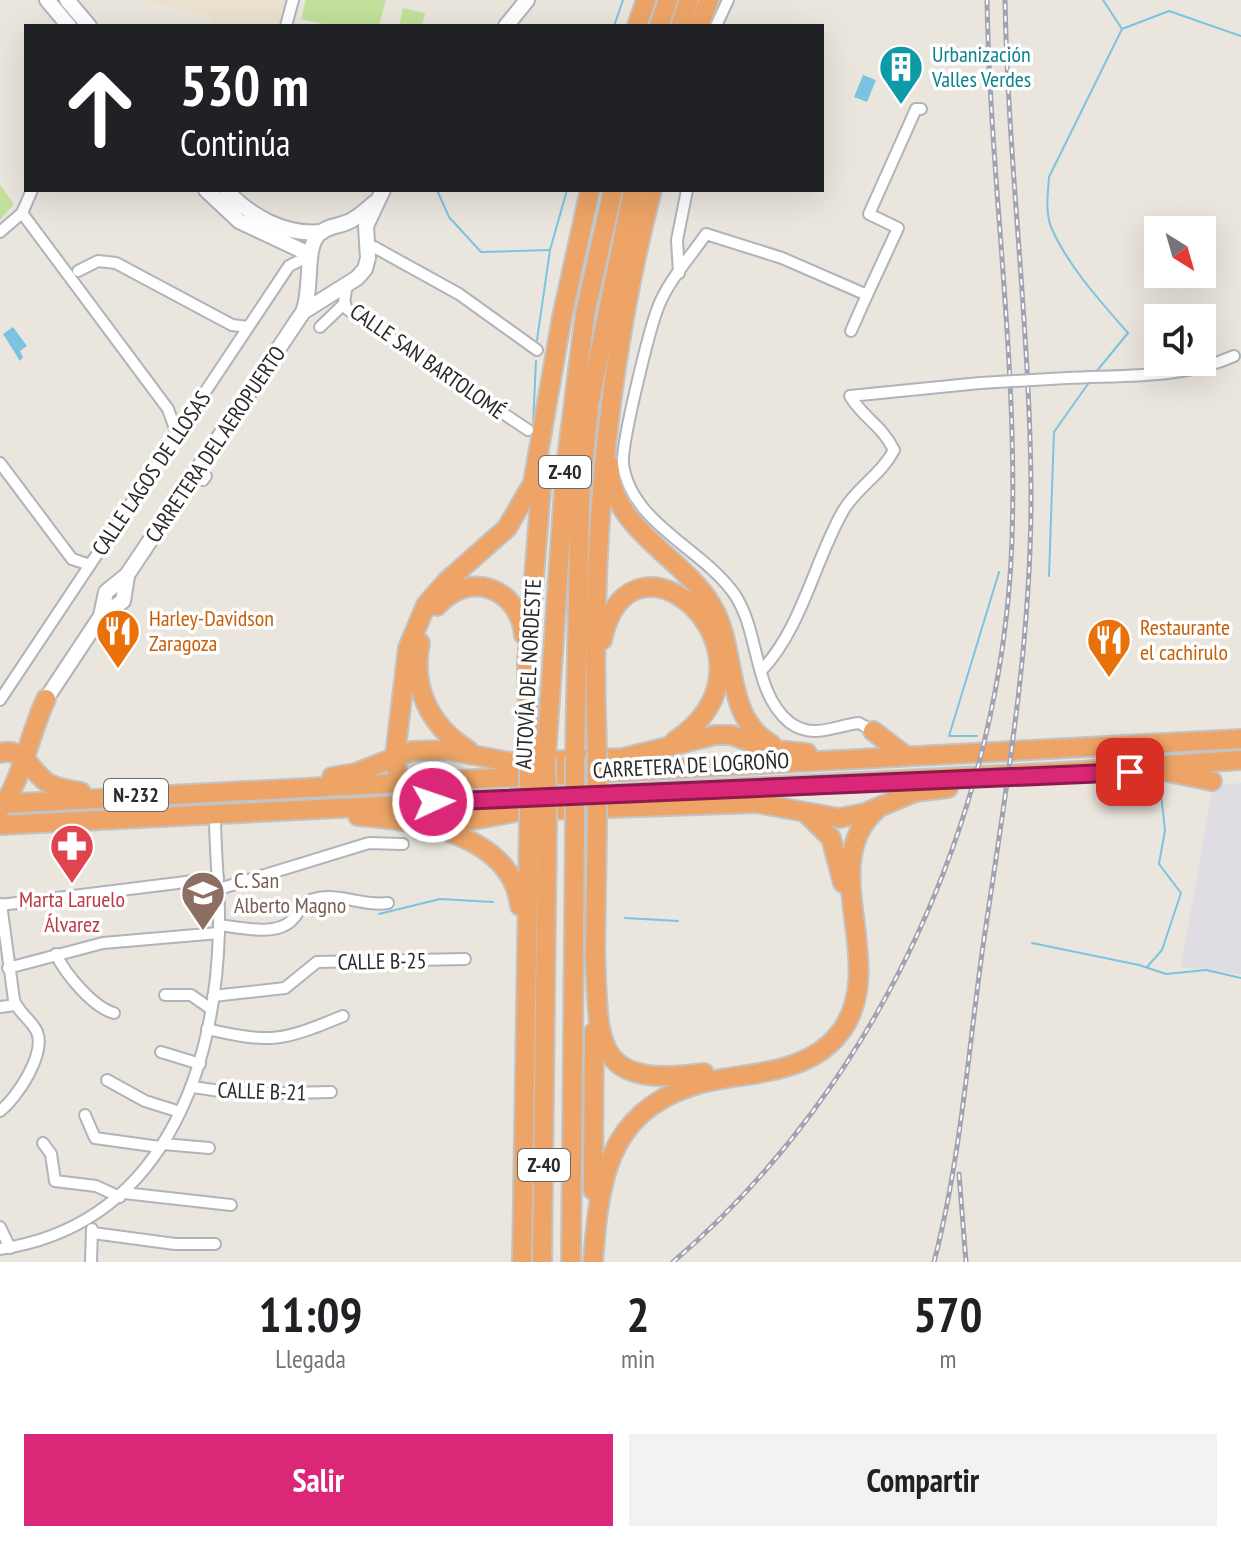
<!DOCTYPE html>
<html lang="es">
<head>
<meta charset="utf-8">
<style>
	body { margin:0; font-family:"PT Sans Narrow",sans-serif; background:#f2f2f2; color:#202124; height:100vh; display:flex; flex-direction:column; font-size:30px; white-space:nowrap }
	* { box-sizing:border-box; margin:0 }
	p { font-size:26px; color:#757577 }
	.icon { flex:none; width:44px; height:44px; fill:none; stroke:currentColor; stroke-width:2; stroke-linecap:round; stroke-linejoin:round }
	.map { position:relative; height:1262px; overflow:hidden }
	.details { display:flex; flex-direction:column; background:#fff; flex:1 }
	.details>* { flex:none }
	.guide { position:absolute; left:24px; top:24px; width:800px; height:168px; border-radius:0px; box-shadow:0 8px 32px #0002; background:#202124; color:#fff; overflow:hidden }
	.needle { width:52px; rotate:143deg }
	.buttons { position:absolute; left:1144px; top:216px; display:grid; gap:16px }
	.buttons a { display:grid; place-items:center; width:72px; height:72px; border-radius:0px; background:#fff; box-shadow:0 8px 32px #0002; font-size:40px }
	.pin { position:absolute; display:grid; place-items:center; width:68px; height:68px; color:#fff; margin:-34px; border-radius:16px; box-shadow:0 4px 12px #0006 }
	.me { position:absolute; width:88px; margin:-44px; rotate:87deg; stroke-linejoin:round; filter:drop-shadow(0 0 6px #0008) }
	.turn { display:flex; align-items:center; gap:28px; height:168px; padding:0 24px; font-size:36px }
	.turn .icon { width:104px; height:104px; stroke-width:2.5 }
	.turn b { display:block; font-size:56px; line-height:68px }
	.eta { display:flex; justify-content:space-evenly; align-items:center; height:136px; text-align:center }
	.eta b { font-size:48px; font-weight:700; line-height:56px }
	.cta { display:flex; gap:16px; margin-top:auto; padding:16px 24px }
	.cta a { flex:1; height:92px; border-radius:0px; background:#db2777; color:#fff; font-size:32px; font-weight:700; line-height:92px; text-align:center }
	.cta a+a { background:#f2f2f2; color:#202124 }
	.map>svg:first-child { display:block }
	.industrial { fill:#dfdde3 }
	.education { fill:#eae2ce }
	.pitch { fill:#c2e19c }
	.water { fill:#7bc4e1 }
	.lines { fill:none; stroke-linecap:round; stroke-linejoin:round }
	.stream { stroke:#7bc4e1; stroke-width:2 }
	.street-casing { stroke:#b1b3bc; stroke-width:14 }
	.secondary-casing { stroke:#b1b3bc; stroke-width:18 }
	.highway-casing { stroke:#c3c3c3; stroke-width:22 }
	.street { stroke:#fff; stroke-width:10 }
	.secondary { stroke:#fff; stroke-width:14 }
	.highway { stroke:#eda466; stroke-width:18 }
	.rail-casing { stroke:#a1a3b2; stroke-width:5 }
	.rail { stroke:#fff; stroke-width:2; stroke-dasharray:6; stroke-linecap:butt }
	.street-bridge-casing { stroke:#b1b3bc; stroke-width:14; stroke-linecap:butt }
	.highway-bridge-casing { stroke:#c3c3c3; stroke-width:22; stroke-linecap:butt }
	.street-bridge { stroke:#fff; stroke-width:10 }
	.highway-bridge { stroke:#eda466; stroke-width:18 }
	.route-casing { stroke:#8e194d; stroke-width:20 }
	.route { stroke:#db2777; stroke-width:14 }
	.labels { text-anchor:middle; stroke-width:7; stroke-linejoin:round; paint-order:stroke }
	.shield { fill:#fff; stroke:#6a6a6a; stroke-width:2 }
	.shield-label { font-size:20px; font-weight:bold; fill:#2a2a2a }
	.culture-label { font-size:22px; fill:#0d838f; stroke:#fff; text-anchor:start }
	.street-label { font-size:22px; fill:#2a2a2a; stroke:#fff }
	.food-label { font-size:22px; fill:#c56008; stroke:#fff; text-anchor:start }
	.education-label { font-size:22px; fill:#785e54; stroke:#fff; text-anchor:start }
	.health-label { font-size:22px; fill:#be3a42; stroke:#fff }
</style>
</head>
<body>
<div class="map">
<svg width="1241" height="1262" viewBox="0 0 1241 1262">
	<rect width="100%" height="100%" fill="#eae5dd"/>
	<path class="industrial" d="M 1241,783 L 1241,975 L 1181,967 L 1213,785 Z"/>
	<path class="education" d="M 140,0 L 286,0 L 278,26 L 210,26 L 212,17 Z"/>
	<g class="pitch">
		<path d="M 306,0 L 386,0 L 379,26 L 331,26 L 301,19 Z"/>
		<path d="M 403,8 L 425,13 L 422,26 L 399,26 Z"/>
		<path d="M 0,185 L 14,204 L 0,220 Z"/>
	</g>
	<g class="water">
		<path d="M 863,75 L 876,80 L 867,102 L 854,97 Z"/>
		<path d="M 13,327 L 27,346 L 20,351 L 23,357 L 20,361 L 3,334 Z"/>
	</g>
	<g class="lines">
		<g class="stream">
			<path d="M 1103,0 L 1122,29"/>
			<path d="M 614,26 L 623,0"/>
			<path d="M 437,190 L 449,217 L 481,252 L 550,250"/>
			<path d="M 537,340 L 550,250 L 567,190"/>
			<path d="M 1096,372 L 1128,333 C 1100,301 1068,266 1051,227 C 1045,211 1048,193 1049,177 L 1122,29 L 1169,11 L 1241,36"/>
			<path d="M 533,425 L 536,361"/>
			<path d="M 1049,576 L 1054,432 L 1090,381"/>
			<path d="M 977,736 L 949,736 L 999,572"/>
			<path d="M 379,914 L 440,899 L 493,902"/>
			<path d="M 625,918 L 678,921"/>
			<path d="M 1032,943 L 1139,965 L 1166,974 L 1206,970 L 1241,978"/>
			<path d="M 1147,967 L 1162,950 L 1181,893 L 1159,864 L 1165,830 L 1161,794"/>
		</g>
		<g class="street-casing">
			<g id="street">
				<path d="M 286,26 L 293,0"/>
				<path d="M 716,26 L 728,0"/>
				<path d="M 22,213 L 168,409 L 177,434"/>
				<path d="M 0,232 L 22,213 L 32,190"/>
				<path d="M 367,247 L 374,247 L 459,294 L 537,350"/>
				<path d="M 78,271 L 98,261 L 116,263 L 232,325 L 248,327"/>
				<path d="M 679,273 L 677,240 L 687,190"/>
				<path d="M 347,284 L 344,302 L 347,309 L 528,430"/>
				<path d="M 867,295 L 898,228 L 869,214 L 916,109 L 921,109"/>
				<path d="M 320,327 L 345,303"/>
				<path d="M 851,331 L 867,295 L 782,258 L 706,234 C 691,256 669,280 659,305 C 650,326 621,444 623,464 C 631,524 704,549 735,595 C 760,633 753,692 789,722 C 812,740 834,726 859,723 L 873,731"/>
				<path d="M 1067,378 C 1122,375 1183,379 1234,356"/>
				<path d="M 0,463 L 72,559 L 90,565"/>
				<path d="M 194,475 L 203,480 L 206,476"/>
				<path d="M 761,671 C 802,628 814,562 843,511 C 857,487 881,475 894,450 C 880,423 865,420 850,396 L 980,383"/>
				<path d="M 0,700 L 289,266 L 309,256"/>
				<path d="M 219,889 L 369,843 L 403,844"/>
				<path d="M 0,905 L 218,878"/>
				<path d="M 219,925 C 239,927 276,937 292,920 C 300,912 302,902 314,899 C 339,892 363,907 388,903"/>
				<path d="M 56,954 C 65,974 94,1008 114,1013"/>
				<path d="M 8,968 L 103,943 L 219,933"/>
				<path d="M 165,995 L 191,995 L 211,1009"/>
				<path d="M 213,996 L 285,988 L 317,962 L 465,959"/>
				<path d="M 0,1007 L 15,1005"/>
				<path d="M 207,1029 C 272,1044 282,1041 343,1016"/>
				<path d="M 161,1052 L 200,1064"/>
				<path d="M 107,1080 L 145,1101 L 180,1112"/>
				<path d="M 193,1087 L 240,1094 L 331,1092"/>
				<path d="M 0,1111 C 17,1098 46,1054 37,1032 C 31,1019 19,1014 14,1000 L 1,904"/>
				<path d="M 85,1115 L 95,1138 L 160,1147"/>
				<path d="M 43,1143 L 51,1154 L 55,1181 L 96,1186 L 120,1197"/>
				<path d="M 163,1144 L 209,1148"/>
				<path d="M 124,1193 L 231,1205"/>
				<path d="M 0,1227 L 10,1248"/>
				<path d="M 93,1233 L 175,1244 L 215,1244"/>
				<path d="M 0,1249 C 160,1225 215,1075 219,931 C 220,892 215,854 215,816"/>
				<path d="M 91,1262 L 92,1229"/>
			</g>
		</g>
		<g class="secondary-casing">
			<g id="secondary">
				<path d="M 47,0 L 69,26"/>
				<path d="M 67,0 L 89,26"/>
				<path d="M 506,26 L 527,0"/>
				<path d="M 206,190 L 239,221 L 309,254"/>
				<path d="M 226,190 C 250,216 285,236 322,232"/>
				<path d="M 306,310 L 357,278 L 365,269 L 368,258 L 366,226 L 383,190"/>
				<path d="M 101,616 L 123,601 L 127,576"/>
				<path d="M 46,699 L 101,616 L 106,592 L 127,575 L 303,312 C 313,288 304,248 319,234 C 327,226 339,226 348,222 C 358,218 366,210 374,203"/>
			</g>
		</g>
		<g class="highway-casing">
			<g id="highway">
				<path d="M 637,26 L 646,0"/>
				<path d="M 659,26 L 668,0"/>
				<path d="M 680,26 L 689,0"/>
				<path d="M 699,26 L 709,0"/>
				<path d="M 609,464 C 610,529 683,556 712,606 C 738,649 723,717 771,744"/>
				<path d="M 437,606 C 469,569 519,588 524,635"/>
				<path d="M 602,640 C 632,506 797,659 675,741"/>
				<path d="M 420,643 C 411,688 430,726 468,750"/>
				<path d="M 873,731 L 906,756"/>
				<path d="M 597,751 C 590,562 604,373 652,190"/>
				<path d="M 529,752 L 527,665 L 542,477"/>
				<path d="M 0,753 C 23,746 32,773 48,783 C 58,789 70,790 81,792"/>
				<path d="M 546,757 L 565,474 L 585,314 L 613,190"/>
				<path d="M 575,757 L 580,497 L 589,405 L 633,190"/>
				<path d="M 1168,772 L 1212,781"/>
				<path d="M 332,777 L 356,773 L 411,751 L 448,750 L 509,762 L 623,758 L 715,735 L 731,735 L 774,750 L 807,753"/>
				<path d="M 405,790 L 398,779 L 395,756 L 408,648 L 426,605 L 447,581 L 507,528 L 533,483 L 562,317 L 590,190"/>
				<path d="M 0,804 L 1241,739"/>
				<path d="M 0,809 C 20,786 31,730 46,699"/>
				<path d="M 358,816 C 417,820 512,834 520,906"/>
				<path d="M 809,816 L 831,838 L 843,883"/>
				<path d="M 0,825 L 1081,771 L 1241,760"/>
				<path d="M 419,825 L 462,822 L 521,811 L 756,803 L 839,818 L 865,813 L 915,792 L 948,788"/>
				<path d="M 595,951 C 599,1043 591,1089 704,1073"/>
				<path d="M 595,962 L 597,821"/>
				<path d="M 593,1190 L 594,1032"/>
				<path d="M 522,1262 L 529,823"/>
				<path d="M 542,1262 L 547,825"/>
				<path d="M 571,1262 L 575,820"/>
				<path d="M 593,1262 C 599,1183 606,1114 692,1086 C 716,1078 740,1077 764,1072 C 794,1067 824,1056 842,1030 C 889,963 815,865 876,810"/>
			</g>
		</g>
		<use href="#street" class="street"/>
		<use href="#secondary" class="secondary"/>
		<use href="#highway" class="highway"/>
		<g class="rail-casing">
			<g id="rail">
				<path d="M 959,1174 L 966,1262"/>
				<path d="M 673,1262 C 880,1085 1003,810 1012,539 C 1018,360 990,180 987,0"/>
				<path d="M 934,1262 C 960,1162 968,1055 982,953 C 1004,800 1032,646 1031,490 C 1030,327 1008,164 1005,0"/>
			</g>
		</g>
		<use href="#rail" class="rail"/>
		<g class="street-bridge-casing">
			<path id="street-bridge" d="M 980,383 L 1067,378"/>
		</g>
		<g class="highway-bridge-casing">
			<g id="highway-bridge">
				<path d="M 529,752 L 529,823"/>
				<path d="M 546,757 L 547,825"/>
				<path d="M 575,820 L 575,757"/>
				<path d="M 597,821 L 597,751"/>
			</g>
		</g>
		<use href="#street-bridge" class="street-bridge"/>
		<use href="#highway-bridge" class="highway-bridge"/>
	</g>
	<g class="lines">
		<g class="route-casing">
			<path id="route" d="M 433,802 L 1130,772"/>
		</g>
		<use href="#route" class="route"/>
	</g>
	<defs>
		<g id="building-pin" transform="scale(2.3)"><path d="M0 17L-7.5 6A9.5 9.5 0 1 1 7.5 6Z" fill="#0f9aa8" stroke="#fff"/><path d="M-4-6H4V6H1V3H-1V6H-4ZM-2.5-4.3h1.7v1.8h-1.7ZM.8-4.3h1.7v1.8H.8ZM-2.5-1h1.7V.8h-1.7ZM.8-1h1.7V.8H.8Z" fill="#fff"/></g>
		<g id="restaurant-pin" transform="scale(2.3)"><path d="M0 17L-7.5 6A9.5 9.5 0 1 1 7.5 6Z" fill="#e8710a" stroke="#fff"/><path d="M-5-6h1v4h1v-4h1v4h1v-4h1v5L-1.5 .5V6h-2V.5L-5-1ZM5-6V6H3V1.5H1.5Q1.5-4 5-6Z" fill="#fff"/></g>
		<g id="pharmacy-pin" transform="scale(2.3)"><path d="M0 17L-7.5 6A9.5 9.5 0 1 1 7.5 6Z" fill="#e0444e" stroke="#fff"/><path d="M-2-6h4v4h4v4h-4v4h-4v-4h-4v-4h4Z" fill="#fff"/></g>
		<g id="university-pin" transform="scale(2.3)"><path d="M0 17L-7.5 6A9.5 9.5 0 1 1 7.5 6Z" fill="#8d6e63" stroke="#fff"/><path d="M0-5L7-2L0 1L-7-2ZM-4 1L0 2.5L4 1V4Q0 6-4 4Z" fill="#fff"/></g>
	</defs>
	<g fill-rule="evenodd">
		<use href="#building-pin" x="901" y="67"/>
		<use href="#restaurant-pin" x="118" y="631"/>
		<use href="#restaurant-pin" x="1109" y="640"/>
		<use href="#pharmacy-pin" x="72" y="846"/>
		<use href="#university-pin" x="203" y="893"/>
	</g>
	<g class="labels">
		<g class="shield">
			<rect x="539" y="456" width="52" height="32" rx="6"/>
			<rect x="104" y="779" width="64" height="32" rx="6"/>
			<rect x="518" y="1149" width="52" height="32" rx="6"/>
		</g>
		<g class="shield-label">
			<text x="565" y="479">Z-40</text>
			<text x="136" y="802">N-232</text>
			<text x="544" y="1172">Z-40</text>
		</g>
		<g class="culture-label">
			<text x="932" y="62">Urbanización<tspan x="932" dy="25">Valles Verdes</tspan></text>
		</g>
		<g class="street-label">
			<text transform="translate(428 361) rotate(35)" y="8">CALLE SAN BARTOLOMÉ</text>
			<text transform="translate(215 444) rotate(-56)" y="8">CARRETERA DEL AEROPUERTO</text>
			<text transform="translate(151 473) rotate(-56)" y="8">CALLE LAGOS DE LLOSAS</text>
			<text transform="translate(528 674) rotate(-87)" y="8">AUTOVÍA DEL NORDESTE</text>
			<text transform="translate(691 765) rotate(-3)" y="8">CARRETERA DE LOGROÑO</text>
			<text transform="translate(382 961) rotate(-1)" y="8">CALLE B-25</text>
			<text transform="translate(262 1091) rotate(2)" y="8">CALLE B-21</text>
		</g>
		<g class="food-label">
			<text x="149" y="626">Harley-Davidson<tspan x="149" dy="25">Zaragoza</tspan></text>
			<text x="1140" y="635">Restaurante<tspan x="1140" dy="25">el cachirulo</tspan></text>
		</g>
		<g class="education-label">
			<text x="234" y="888">C. San<tspan x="234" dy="25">Alberto Magno</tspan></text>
		</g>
		<g class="health-label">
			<text x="72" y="907">Marta Laruelo<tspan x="72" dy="25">Álvarez</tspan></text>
		</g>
	</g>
</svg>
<div class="buttons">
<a><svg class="needle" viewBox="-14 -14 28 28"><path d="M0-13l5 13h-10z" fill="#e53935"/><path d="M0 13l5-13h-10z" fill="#757577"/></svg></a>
<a><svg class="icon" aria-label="sound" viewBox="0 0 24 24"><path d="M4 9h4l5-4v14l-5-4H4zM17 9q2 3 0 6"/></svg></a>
</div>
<div class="pin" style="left:1130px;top:772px;background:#d93025"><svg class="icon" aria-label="arrive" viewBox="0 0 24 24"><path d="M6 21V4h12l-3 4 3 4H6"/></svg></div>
<svg class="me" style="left:433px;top:802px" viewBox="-20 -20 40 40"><circle r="17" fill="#db2777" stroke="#fff" stroke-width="3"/><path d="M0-11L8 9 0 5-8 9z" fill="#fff"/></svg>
<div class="guide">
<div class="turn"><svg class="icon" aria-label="ahead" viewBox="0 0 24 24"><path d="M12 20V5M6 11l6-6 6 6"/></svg><div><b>530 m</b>Continúa</div></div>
</div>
</div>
<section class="details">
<div class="eta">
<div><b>11:09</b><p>Llegada</p></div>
<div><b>2</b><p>min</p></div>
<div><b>570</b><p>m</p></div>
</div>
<div class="cta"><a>Salir</a><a>Compartir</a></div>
</section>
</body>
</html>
